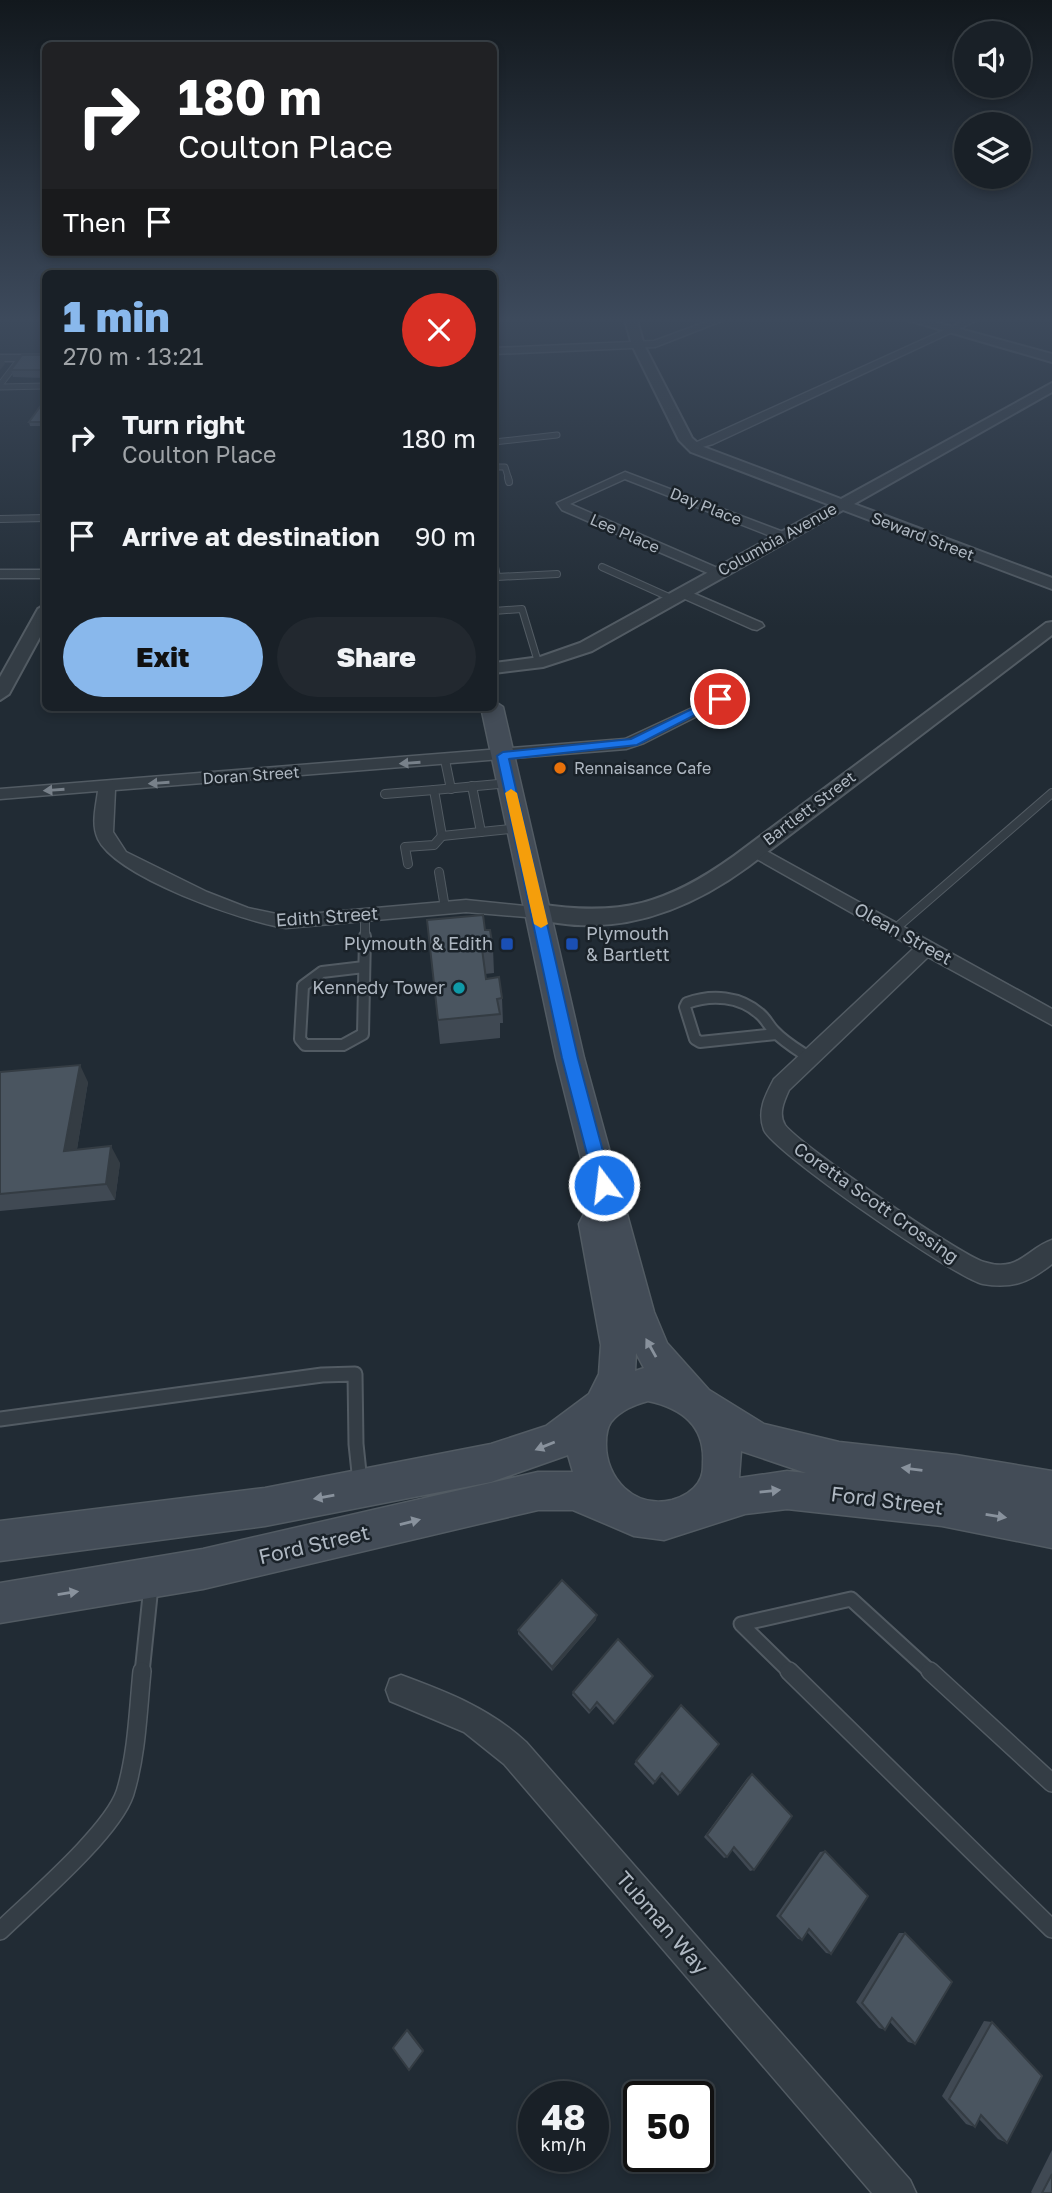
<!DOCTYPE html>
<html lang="en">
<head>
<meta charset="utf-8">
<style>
	body { margin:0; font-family:"Golos Text",sans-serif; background:#22282f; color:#f1f3f6; height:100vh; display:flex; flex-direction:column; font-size:26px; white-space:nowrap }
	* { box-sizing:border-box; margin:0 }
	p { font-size:23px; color:#9fa3a7 }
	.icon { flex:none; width:38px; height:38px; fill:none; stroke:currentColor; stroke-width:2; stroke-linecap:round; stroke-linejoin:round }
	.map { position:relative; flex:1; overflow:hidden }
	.sheet { position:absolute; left:42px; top:270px; width:455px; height:441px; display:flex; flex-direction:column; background:#192027; border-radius:10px; box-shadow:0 4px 10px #0003,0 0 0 2px #373e44 }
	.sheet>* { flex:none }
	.hud { position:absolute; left:42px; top:42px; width:455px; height:214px; border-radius:10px; box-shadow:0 4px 10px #0003,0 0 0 2px #373e44; background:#202124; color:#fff; overflow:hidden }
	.fabs { position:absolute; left:954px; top:21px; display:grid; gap:14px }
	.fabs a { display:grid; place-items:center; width:77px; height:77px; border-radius:50%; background:#192027; box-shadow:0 4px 10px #0003,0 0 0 2px #373e44; font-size:35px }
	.speed { position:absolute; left:518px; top:2081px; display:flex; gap:14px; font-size:35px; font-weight:700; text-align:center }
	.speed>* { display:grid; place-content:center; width:91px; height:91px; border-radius:50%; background:#192027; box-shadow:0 4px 10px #0003,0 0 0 2px #373e44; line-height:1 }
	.speed small { font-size:18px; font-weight:400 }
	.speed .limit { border:4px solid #111; border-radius:10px; background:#fff; color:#111 }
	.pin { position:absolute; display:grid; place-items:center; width:60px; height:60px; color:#fff; margin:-30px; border:4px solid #fff; border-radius:50%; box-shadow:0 2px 7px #0007 }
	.me { position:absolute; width:77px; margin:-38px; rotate:345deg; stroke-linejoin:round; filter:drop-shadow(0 0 5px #0008) }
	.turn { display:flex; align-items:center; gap:24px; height:147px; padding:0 21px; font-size:32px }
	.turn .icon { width:91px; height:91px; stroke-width:2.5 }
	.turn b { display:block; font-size:49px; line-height:60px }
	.then { display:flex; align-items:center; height:66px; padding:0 21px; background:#0003; gap:14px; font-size:26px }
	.round { display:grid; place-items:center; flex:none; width:74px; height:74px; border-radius:37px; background:#22282f }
	.summary { display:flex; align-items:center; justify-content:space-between; height:119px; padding:0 21px }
	h1 { font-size:42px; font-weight:800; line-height:52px; color:#89b8ec }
	.primary-button { display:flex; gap:14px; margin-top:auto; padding:14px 21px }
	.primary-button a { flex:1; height:80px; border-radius:42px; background:#89b8ec; color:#111; font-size:28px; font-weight:800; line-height:80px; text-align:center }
	.primary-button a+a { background:#22282f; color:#f1f3f6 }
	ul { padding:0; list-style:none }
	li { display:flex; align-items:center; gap:21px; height:98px; padding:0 21px }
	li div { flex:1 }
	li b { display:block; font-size:26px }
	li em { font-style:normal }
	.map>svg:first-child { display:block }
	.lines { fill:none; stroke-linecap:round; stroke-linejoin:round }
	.service-far5-casing { stroke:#525b63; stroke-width:7 }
	.service-far4-casing { stroke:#525b63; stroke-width:8 }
	.service-far3-casing { stroke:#525b63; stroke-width:10 }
	.service-far2-casing { stroke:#525b63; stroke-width:14 }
	.service-far1-casing { stroke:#525b63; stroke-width:17 }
	.service-casing { stroke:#525b63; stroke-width:20 }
	.minor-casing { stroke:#525b63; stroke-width:3 }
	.tertiary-casing { stroke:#525b63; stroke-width:4 }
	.secondary-casing { stroke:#525b63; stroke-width:3 }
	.service-far5 { stroke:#343d45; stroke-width:5 }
	.service-far4 { stroke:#343d45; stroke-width:6 }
	.service-far3 { stroke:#343d45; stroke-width:8 }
	.service-far2 { stroke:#343d45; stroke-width:10 }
	.service-far1 { stroke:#343d45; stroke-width:13 }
	.service { stroke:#343d45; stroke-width:17 }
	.minor { fill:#343d45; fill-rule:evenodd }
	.tertiary { fill:#343d45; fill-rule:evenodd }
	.secondary { fill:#434c57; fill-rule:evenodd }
	.wall { fill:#404953 }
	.shaded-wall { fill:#343c43 }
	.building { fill:#4a5560; stroke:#343c43; stroke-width:2 }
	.oneway { fill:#78818a }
	.oneway2 { fill:#89929d }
	.route { fill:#1a73e8; stroke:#114b97; stroke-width:2 }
	.slow { fill:#f59e0b }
	.food-dot { fill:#e8710a; stroke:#1a2229; stroke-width:2.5 }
	.transit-dot { fill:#1a4fb4; stroke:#1a2229; stroke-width:2.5 }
	.culture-dot { fill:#0f9aa8; stroke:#1a2229; stroke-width:2.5 }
	.labels { text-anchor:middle; stroke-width:5; stroke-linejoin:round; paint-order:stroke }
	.far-street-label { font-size:16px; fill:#afb8c2; stroke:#1a2229 }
	.far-poi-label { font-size:16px; fill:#afb8c2; stroke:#1a2229; text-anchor:start }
	.street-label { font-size:18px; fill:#afb8c2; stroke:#1a2229 }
	.poi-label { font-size:18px; fill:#afb8c2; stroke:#1a2229; text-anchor:end }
	.near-street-label { font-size:21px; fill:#afb8c2; stroke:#1a2229 }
</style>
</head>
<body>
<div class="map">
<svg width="1052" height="2193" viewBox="0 0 1052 2193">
	<rect width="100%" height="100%" fill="#212b34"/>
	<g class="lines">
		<g class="service-far5-casing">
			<g id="service-far5">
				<path d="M 0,385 L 19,360"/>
				<path d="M 0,387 L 46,386"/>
				<path d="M 494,442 L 557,435"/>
				<path d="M 494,467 L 505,467 L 509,480"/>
			</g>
		</g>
		<g class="service-far4-casing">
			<g id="service-far4">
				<path d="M 508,478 L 509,482"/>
				<path d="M 0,519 L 46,518"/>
				<path d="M 494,562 L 497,577 L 494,577"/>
				<path d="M 602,567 L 671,598"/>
				<path d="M 497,577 L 557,574"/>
				<path d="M 494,611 L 522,609 L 538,662"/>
			</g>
		</g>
		<g class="service-far3-casing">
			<g id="service-far3">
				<path d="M 445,760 L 451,789"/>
				<path d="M 509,783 L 434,790 L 442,836 L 519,828"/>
				<path d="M 472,786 L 481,832"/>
				<path d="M 385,794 L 434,790"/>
				<path d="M 408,864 L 405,847 L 434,845 L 442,836"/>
				<path d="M 439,872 L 445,908"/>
				<path d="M 895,929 L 1052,793"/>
				<path d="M 365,938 L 365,915"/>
			</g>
		</g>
		<g class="service-far2-casing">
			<g id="service-far2">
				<path d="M 364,967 L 322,972 L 303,986 L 300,1039 L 305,1045 L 343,1045 L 363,1034 L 365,936"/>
				<path d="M 776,1034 L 700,1042 L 695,1039 L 685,1007 L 687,1003 C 712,994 740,996 760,1014 C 766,1019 769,1026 774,1031 C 784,1042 798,1050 810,1058"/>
			</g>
		</g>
		<g class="service-far1-casing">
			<g id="service-far1">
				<path d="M 0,1419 L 322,1375 L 355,1374 L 356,1444 L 360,1482"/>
				<path d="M 142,1673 L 151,1586"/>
				<path d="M 791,1673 L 741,1624 L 851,1599 L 932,1673"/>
			</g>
		</g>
		<g class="service-casing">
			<g id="service">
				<path d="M 789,1671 L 1052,1929"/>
				<path d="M 930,1671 L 1052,1783"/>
				<path d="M 0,1931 C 32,1900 112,1832 125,1793 C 137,1754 138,1711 142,1671"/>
			</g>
		</g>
		<g class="minor-casing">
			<g id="minor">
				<path d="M 711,320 L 724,320 L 655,347 L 494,354 L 494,348 L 654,341 Z"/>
				<path d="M 966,320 L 978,320 L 713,444 L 692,450 L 686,447 Z"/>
				<rect x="0" y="355" width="46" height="6"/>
				<path d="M 625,472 L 786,533 L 788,536 L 782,540 L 778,539 L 625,479 L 570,504 L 722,570 L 723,573 L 717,577 L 562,510 L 557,503 Z"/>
				<rect x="0" y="570" width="46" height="8"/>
				<path d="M 681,588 L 762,623 L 764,626 L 757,630 L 752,629 L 676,595 L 674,592 Z"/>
				<path d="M 720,695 L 727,699 L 725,702 L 644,743 L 626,749 L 115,790 L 113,832 L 126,852 L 207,892 L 248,908 L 286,916 L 466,900 L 544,908 L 547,912 L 544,916 L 538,918 L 466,912 L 286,928 C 244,922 116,877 98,839 C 91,824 96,807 98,791 L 0,799 L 0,789 L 625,739 Z"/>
				<path d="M 754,844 L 1052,1009 L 1052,1025 L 928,957 L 789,1090 C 784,1101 778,1114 785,1125 C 798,1144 960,1255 984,1262 C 1019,1273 1026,1249 1052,1240 L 1052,1264 C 1029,1282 1014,1289 983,1284 C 957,1279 773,1152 764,1130 C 757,1111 765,1096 774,1079 L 914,948 L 748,854 L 745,850 Z"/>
				<path d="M 401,1675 C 447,1692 489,1708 526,1742 L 910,2180 L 916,2193 L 872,2193 L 504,1764 L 464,1732 L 390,1701 L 386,1690 L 390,1679 Z"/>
			</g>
		</g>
		<g class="tertiary-casing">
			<g id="tertiary">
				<path d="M 625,320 L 637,320 L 644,345 L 692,438 L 701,446 L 841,499 L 1052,383 L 1052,392 L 854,504 L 1052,578 L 1052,589 L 843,510 L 592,651 L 543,667 L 494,673 L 494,663 L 540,657 L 580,643 L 830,505 L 691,452 L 679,440 L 632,345 Z"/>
				<path d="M 908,320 L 927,320 L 1052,354 L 1052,362 Z"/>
				<path d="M 46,604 L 46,626 L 9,694 L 0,700 L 0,677 L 38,609 Z"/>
				<path d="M 1052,622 L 1052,635 L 749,866 C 685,913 611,940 530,917 L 527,912 L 530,907 L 538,904 C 621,917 667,904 734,856 L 1046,623 Z"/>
			</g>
		</g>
		<g class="secondary-casing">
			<path id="secondary" d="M 494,701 L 503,707 L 584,1058 L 654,1312 L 667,1343 L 709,1390 L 764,1424 L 839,1442 L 956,1455 L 1052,1471 L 1052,1548 L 942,1526 L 787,1509 L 745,1514 L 664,1540 L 634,1536 L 573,1510 L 538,1510 L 203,1589 L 0,1623 L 0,1583 L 203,1549 L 538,1472 L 573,1472 L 568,1455 L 491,1482 L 265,1526 L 0,1561 L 0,1521 L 265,1488 L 491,1444 L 546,1426 L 589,1394 L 599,1374 L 601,1345 L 579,1224 L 584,1214 L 594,1210 L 556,1058 L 481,707 L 494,707 ZM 636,1353 L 644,1368 L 635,1371 ZM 648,1401 C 681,1408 705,1425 703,1462 C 703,1469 703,1476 698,1483 C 692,1492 682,1497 672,1500 C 634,1509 605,1478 606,1443 C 606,1435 607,1428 611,1422 C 621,1410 634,1405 648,1401 ZM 741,1451 L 806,1473 L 787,1471 L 739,1478 Z"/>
		</g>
		<use href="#service-far5" class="service-far5"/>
		<use href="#service-far4" class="service-far4"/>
		<use href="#service-far3" class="service-far3"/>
		<use href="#service-far2" class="service-far2"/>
		<use href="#service-far1" class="service-far1"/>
		<use href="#service" class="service"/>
		<use href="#minor" class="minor"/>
		<use href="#tertiary" class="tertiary"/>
		<use href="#secondary" class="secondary"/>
	</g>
	<g class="wall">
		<path d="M 46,355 L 46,375 L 44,378 L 13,377 L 11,370 Z"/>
		<path d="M 46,404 L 46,426 L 30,426 L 29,422 Z"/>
		<path d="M 427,920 L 485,930 L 493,948 L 494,973 L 485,974 L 486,979 L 502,998 L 503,1023 L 500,1023 L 500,1038 L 440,1044 Z"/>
		<path d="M 0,1072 L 88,1082 L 77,1149 L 120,1163 L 115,1200 L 0,1211 Z"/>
		<path d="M 596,1620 L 552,1671 L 518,1634 L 518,1630 Z"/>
		<path d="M 651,1679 L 613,1725 L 596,1706 L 589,1714 L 572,1695 L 573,1692 Z"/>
		<path d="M 681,1705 L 680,1793 L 678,1796 L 660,1776 L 653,1785 L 634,1764 Z"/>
		<path d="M 752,1774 L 754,1870 L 750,1871 L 732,1850 L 727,1857 L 724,1858 L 704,1837 L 748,1777 Z"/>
		<path d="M 825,1851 L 831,1954 L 826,1953 L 807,1932 L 802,1940 L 798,1939 L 776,1916 L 820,1852 Z"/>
		<path d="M 899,1933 L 905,1933 L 915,2044 L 908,2042 L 890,2022 L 885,2030 L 879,2028 L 856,2002 Z"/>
		<path d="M 984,2021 L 992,2022 L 1007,2143 L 998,2139 L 979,2119 L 975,2127 L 966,2124 L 942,2096 Z"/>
		<path d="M 1052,2150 L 1052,2193 L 1032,2193 L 1031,2192 Z"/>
	</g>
	<g class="shaded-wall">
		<path d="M 3,356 L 5,364 L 0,370 L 0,359 Z"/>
		<path d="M 44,365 L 46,375 L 44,378 L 41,370 Z"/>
		<path d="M 80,1065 L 88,1082 L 74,1167 L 64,1151 Z"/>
		<path d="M 111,1146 L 120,1163 L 115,1200 L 106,1184 Z"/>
		<path d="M 597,1615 L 596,1620 L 552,1671 L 552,1667 Z"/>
		<path d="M 408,2029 L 424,2050 L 423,2051 L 407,2030 Z"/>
	</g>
	<g class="building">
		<path d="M 22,355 L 46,355 L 46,365 L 41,370 L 11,370 Z"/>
		<path d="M 42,404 L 46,404 L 46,422 L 29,422 Z"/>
		<path d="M 483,915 L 485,930 L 490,930 L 493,948 L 482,949 L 486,979 L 499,977 L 502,998 L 497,999 L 500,1014 L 438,1020 L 427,920 Z"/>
		<path d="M 80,1065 L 64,1151 L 111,1146 L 106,1184 L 0,1194 L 0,1072 Z"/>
		<path d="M 562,1580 L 597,1615 L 552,1667 L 518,1630 Z"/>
		<path d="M 618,1639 L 653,1676 L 615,1722 L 597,1702 L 590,1711 L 573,1692 Z"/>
		<path d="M 681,1705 L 719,1744 L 680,1793 L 662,1773 L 655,1782 L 636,1761 Z"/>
		<path d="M 752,1774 L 792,1816 L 754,1870 L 734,1847 L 727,1857 L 707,1835 Z"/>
		<path d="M 825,1851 L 868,1896 L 831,1954 L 809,1929 L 802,1940 L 780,1916 Z"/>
		<path d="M 905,1933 L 952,1982 L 915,2044 L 892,2018 L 885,2030 L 862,2003 Z"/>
		<path d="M 992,2022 L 1042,2076 L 1007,2143 L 981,2115 L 975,2127 L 949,2099 Z"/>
		<path d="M 407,2030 L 423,2051 L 409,2070 L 393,2048 Z"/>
		<path d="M 1052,2174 L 1052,2193 L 1042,2193 Z"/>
	</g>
	<defs><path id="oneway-solid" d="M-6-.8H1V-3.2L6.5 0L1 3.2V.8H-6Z" transform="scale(1.75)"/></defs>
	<g class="oneway">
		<use href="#oneway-solid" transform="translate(410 763) rotate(176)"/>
		<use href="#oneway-solid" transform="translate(159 783) rotate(176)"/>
		<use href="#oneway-solid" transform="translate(54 790) rotate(176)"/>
	</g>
	<g class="oneway2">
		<use href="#oneway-solid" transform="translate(651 1348) rotate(-119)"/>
		<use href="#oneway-solid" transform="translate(545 1446) rotate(158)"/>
		<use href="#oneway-solid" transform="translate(912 1469) rotate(-173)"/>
		<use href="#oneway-solid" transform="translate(770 1491) rotate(-6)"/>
		<use href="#oneway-solid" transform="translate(324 1497) rotate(170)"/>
		<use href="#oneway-solid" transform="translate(996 1516) rotate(9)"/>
		<use href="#oneway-solid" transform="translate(410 1522) rotate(-14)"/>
		<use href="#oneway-solid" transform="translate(68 1593) rotate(-9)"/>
	</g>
	<linearGradient id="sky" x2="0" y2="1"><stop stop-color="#12181d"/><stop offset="0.51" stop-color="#3d4a5c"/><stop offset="1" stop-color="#3d4a5c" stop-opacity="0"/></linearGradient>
	<rect width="1052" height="627" fill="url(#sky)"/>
	<path class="route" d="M 716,697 L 726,699 L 637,745 L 509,759 L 578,1058 L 612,1185 L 610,1190 L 598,1190 L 595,1185 L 562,1058 L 497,756 L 503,752 L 631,739 Z"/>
	<path class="slow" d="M 511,789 L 517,793 L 548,924 L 541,928 L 534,924 L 505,793 Z"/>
	<circle class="food-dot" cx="560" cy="768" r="7"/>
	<g class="transit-dot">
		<rect x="500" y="937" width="14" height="14" rx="3.5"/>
		<rect x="565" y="937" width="14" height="14" rx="3.5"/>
	</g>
	<circle class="culture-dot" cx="459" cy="988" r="7"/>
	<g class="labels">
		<g class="far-street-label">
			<text transform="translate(706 506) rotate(22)" y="6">Day Place</text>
			<text transform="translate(625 533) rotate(24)" y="6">Lee Place</text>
			<text transform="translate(923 536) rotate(21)" y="6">Seward Street</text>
			<text transform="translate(777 539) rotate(-29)" y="6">Columbia Avenue</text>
			<text transform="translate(251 775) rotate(-4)" y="6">Doran Street</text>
			<text transform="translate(809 808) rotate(-37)" y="6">Bartlett Street</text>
		</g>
		<g class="far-poi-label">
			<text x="574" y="774">Rennaisance Cafe</text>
		</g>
		<g class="street-label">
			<text transform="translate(327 917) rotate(-4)" y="6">Edith Street</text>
			<text transform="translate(903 934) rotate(29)" y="6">Olean Street</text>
			<text transform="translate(876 1203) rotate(35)" y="6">Coretta Scott Crossing</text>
		</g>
		<g class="poi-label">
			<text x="586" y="940" text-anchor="start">Plymouth<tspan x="586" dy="21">&amp; Bartlett</tspan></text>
			<text x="493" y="950">Plymouth &amp; Edith</text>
			<text x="445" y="994">Kennedy Tower</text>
		</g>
		<g class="near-street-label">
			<text transform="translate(887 1501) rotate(7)" y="7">Ford Street</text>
			<text transform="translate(314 1545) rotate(-13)" y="7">Ford Street</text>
			<text transform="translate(662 1923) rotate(49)" y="7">Tubman Way</text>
		</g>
	</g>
</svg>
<div class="fabs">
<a><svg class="icon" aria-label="sound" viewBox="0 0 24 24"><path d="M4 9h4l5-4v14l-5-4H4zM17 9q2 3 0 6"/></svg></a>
<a><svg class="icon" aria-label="layers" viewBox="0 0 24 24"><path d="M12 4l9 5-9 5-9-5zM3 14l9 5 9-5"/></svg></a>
</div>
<div class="speed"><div>48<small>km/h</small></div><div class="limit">50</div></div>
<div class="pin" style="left:720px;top:699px;background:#d93025"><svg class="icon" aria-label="arrive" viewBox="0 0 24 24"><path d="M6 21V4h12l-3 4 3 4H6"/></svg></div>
<svg class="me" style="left:604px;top:1185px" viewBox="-20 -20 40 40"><circle r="17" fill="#1a73e8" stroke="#fff" stroke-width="3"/><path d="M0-11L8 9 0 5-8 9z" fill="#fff"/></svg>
<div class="hud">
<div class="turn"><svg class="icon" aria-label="right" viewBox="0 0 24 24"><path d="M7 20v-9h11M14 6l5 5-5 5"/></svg><div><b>180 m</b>Coulton Place</div></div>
<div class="then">Then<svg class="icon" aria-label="arrive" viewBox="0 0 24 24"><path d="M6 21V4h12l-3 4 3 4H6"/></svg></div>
</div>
<section class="sheet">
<div class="summary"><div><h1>1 min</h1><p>270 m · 13:21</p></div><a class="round" style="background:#d93025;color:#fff"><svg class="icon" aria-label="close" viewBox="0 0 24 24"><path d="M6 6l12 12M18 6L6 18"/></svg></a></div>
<ul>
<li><svg class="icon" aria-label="right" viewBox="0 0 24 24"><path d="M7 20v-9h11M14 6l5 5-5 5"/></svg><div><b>Turn right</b><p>Coulton Place</p></div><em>180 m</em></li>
<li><svg class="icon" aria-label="arrive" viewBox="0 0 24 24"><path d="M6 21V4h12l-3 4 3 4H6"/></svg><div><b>Arrive at destination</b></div><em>90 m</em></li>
</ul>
<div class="primary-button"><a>Exit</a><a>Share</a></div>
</section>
</div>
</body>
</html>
